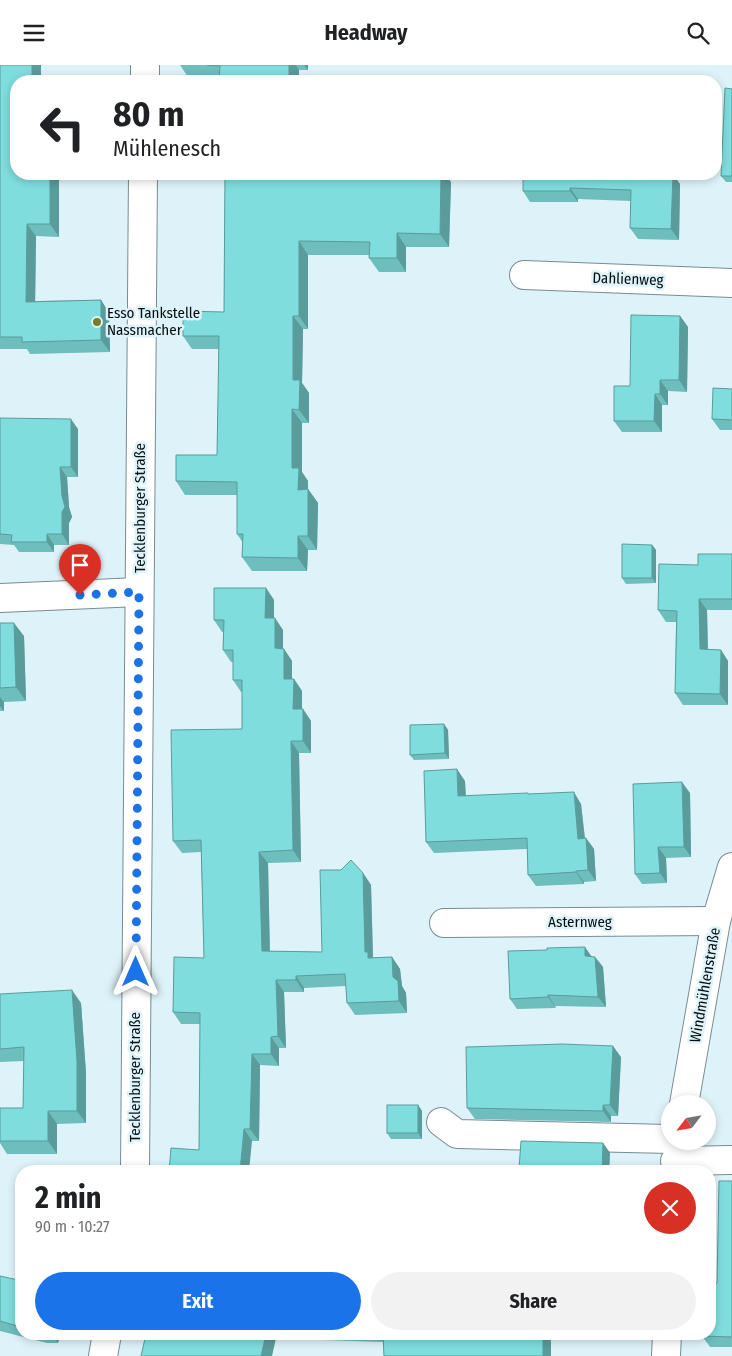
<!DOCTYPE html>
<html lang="en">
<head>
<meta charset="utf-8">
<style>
	body { margin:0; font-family:"Fira Sans Condensed",sans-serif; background:#f2f2f2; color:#202124; height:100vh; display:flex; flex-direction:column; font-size:19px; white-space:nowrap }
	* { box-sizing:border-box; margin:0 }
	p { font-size:16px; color:#757577 }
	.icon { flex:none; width:28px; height:28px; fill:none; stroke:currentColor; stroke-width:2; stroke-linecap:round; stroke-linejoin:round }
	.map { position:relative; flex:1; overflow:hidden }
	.side { position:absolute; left:15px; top:1100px; width:701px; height:175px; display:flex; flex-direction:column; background:#fff; border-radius:20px; box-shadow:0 2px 8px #0003 }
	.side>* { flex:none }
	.top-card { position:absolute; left:10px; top:10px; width:712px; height:105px; border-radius:20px; box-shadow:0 2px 8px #0003; background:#fff; color:#202124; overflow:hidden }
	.needle { width:32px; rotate:239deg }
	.controls { position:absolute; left:661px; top:1030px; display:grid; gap:10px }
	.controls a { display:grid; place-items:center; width:55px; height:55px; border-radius:50%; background:#fff; box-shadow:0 2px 8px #0003; font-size:25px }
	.pin { position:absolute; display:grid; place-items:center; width:42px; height:42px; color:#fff; margin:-51px -21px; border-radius:50% 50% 50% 0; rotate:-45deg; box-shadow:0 0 5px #0007 }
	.pin .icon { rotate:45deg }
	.me { position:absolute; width:55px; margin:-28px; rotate:0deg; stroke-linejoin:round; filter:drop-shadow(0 0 4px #0008) }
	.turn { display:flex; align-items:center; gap:18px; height:105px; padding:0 20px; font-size:22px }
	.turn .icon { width:65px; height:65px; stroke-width:2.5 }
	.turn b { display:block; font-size:35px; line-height:42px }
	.round { display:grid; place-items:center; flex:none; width:52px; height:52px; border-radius:26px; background:#f2f2f2 }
	.summary { display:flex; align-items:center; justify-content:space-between; height:85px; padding:0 20px }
	h1 { font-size:30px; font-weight:700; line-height:38px }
	.action { display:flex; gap:10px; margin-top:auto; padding:10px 20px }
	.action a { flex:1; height:58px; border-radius:30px; background:#1a73e8; color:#fff; font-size:20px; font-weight:700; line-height:58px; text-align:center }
	.action a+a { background:#f2f2f2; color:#202124 }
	header { display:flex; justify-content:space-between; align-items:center; height:65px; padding:0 20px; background:#fff; font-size:22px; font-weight:700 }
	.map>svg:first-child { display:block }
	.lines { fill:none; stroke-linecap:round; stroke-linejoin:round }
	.minor-casing { stroke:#788c91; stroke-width:30 }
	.minor { stroke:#fff; stroke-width:28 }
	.wall { fill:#6ebebe }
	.shaded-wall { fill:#5a9b9b }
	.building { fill:#80dddd; stroke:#5a9b9b }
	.route { stroke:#1a73e8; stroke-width:9; stroke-dasharray:0 16.2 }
	.poi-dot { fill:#787d26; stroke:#def3f9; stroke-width:2 }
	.labels { text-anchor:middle; stroke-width:5; stroke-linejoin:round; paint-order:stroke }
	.street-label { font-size:15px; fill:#070e10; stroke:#def3f9 }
	.poi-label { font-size:15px; fill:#070e10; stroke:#def3f9; text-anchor:start }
</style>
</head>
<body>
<header><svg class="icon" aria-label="menu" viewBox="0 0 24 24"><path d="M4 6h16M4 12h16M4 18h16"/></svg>Headway<svg class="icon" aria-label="search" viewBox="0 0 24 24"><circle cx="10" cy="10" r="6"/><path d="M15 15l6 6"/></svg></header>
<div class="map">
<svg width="732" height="1291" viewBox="0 0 732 1291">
	<rect width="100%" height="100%" fill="#def3f9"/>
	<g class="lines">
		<g class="minor-casing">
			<g id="minor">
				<path d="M 145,16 L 145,0"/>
				<path d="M 524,210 L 732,218"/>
				<path d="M 0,533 L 139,527"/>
				<path d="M 444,858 L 716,856"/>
				<path d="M 684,1039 L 716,856 L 732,802"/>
				<path d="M 441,1057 L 457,1069 L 670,1074"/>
				<path d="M 675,1096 L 732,1095"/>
				<path d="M 135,1106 L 143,109"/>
				<path d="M 103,1291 L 107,1269"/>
				<path d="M 666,1291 L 667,1269"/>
			</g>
		</g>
		<use href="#minor" class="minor"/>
	</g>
	<g class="wall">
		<path d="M 0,0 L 16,16 L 59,172 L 36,171 L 35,236 L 101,235 L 109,248 L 110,287 L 30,289 L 27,284 L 0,284 Z"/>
		<path d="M 180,0 L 308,0 L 308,5 L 299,5 L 219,14 L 188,12 Z"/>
		<path d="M 732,24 L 732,117 L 726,117 L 721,111 Z"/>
		<path d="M 225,109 L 451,117 L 449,182 L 406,182 L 406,207 L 379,207 L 369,193 L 369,190 L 308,190 L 308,264 L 303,264 L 302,318 L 309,328 L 309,358 L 302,358 L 302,407 L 308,416 L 308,424 L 318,438 L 317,485 L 308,485 L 307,506 L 252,506 L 242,492 L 243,478 L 237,469 L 237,430 L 185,430 L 176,416 L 217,390 L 219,284 L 192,284 L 183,271 L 224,247 Z"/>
		<path d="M 523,109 L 680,119 L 679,175 L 638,174 L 630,163 L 631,136 L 578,134 L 578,137 L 530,137 L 523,126 Z"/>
		<path d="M 680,251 L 688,262 L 687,327 L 668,326 L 668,340 L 662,340 L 662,367 L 622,367 L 614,356 L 630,321 Z"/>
		<path d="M 732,324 L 732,365 L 720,365 L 712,354 Z"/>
		<path d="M 0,353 L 78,364 L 78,412 L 67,412 L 69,442 L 72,452 L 69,458 L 69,480 L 54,480 L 54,487 L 19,487 L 14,480 L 0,479 Z"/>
		<path d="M 652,480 L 656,485 L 656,518 L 626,519 L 622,513 Z"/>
		<path d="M 732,489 L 732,545 L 707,545 L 708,584 L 721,585 L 728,596 L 728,640 L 683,640 L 675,628 L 676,557 L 666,557 L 658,545 L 698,500 Z"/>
		<path d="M 266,523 L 274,535 L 274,553 L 283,565 L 283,584 L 284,584 L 292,596 L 292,614 L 294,614 L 302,626 L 302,644 L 303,644 L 311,656 L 311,688 L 299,688 L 301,797 L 268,798 L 270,886 L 322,887 L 363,808 L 371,820 L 373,893 L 392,892 L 400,904 L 402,921 L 406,928 L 407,948 L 355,950 L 347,938 L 346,921 L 304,923 L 304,927 L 284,927 L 286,983 L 279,983 L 279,1001 L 260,1000 L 259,1076 L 252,1076 L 199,1085 L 200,959 L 181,959 L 173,947 L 204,893 L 201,787 L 182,788 L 173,776 L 242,664 L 242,627 L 241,627 L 233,615 L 233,597 L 231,597 L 223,585 L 223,567 L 222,567 L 214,555 Z"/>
		<path d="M 0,558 L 24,571 L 26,636 L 4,637 L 4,646 L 0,646 Z"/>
		<path d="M 444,659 L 448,665 L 449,694 L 414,695 L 410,690 Z"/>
		<path d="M 465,716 L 466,731 L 529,729 L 581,739 L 585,773 L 586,773 L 594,784 L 596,816 L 584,817 L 584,819 L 536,821 L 528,810 L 527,784 L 434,788 L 426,777 Z"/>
		<path d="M 690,728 L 691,792 L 666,793 L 667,818 L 642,819 L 635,809 Z"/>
		<path d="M 592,892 L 595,892 L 603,902 L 606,942 L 555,941 L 556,943 L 517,944 L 510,934 Z"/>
		<path d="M 0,929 L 81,938 L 86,1008 L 86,1058 L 57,1059 L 57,1089 L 7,1089 L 0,1078 L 0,1043 L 23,1043 L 24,996 L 0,997 Z"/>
		<path d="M 621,992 L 618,1051 L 611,1051 L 611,1057 L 475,1054 L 467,1043 Z"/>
		<path d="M 418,1040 L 422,1046 L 422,1074 L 391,1074 L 387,1068 Z"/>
		<path d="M 603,1078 L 610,1088 L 609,1106 L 521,1106 L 519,1104 Z"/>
		<path d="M 732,1116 L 732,1282 L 710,1282 L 702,1271 L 717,1218 Z"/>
		<path d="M 0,1211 L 18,1215 L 21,1213 L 21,1269 L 60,1269 L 58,1278 L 47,1278 L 0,1266 Z"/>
		<path d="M 146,1269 L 549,1269 L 549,1274 L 551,1276 L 551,1291 L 384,1291 L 383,1277 Z"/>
	</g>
	<g class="shaded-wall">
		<rect x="32" y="0" width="9" height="16"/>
		<path d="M 289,0 L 296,0 L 299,5 L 299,16 L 289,16 Z"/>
		<path d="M 304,0 L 308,0 L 308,5 Z"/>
		<path d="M 50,109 L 59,109 L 59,172 L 50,159 Z"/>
		<path d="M 441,109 L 445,109 L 451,117 L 449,182 L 440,169 Z"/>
		<path d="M 673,109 L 680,119 L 679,175 L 671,164 Z"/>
		<path d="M 570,123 L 578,134 L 578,137 L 570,126 Z"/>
		<path d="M 27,159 L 36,171 L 35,249 L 26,237 Z"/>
		<path d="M 397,168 L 406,182 L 406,207 L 397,193 Z"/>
		<path d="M 299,176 L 308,190 L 308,264 L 299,251 Z"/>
		<path d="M 101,235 L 109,248 L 110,287 L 101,275 Z"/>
		<path d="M 293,251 L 303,264 L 302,318 L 309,328 L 309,358 L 299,345 L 293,315 Z"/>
		<path d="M 680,251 L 688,262 L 687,327 L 679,315 Z"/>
		<path d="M 660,315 L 668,326 L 668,340 L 660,329 Z"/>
		<path d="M 655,329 L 662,340 L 662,367 L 654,356 Z"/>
		<path d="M 292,344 L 302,358 L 302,407 L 308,416 L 308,438 L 298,425 L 292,403 Z"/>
		<path d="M 71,354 L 78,364 L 78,412 L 71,402 Z"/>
		<path d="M 60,402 L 67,412 L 69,442 L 72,452 L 69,458 L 69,480 L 62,469 Z"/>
		<path d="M 308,424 L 318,438 L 317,485 L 308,471 Z"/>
		<path d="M 47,469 L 54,480 L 54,487 L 47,477 Z"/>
		<path d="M 298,471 L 308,485 L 307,506 L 298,493 Z"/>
		<path d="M 652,480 L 656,485 L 656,518 L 652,513 Z"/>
		<path d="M 266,523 L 274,535 L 274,565 L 265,553 Z"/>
		<path d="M 699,534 L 707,545 L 708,595 L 700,584 Z"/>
		<path d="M 275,553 L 283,565 L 283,595 L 275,583 Z"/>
		<path d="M 14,558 L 24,571 L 26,636 L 16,622 Z"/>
		<path d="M 284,584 L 292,596 L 292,626 L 284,614 Z"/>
		<path d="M 721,585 L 728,596 L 728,640 L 720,629 Z"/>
		<path d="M 294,614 L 302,626 L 302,656 L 293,644 Z"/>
		<path d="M 0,632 L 4,637 L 4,646 L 0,641 Z"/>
		<path d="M 303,644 L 311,656 L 311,688 L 303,676 Z"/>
		<path d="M 444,659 L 448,665 L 449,694 L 445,688 Z"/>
		<path d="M 291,676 L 299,688 L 301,797 L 293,785 Z"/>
		<path d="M 457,704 L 465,716 L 466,743 L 458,731 Z"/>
		<path d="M 682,717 L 690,728 L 691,792 L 684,782 Z"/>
		<path d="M 574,727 L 581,739 L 586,785 L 578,774 Z"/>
		<path d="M 586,773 L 594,784 L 596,816 L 588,805 Z"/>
		<path d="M 658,782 L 666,793 L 667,818 L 660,808 Z"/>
		<path d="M 259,787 L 268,798 L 270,898 L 262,886 Z"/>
		<path d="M 576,806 L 584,817 L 584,819 L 576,807 Z"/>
		<path d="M 363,808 L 371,820 L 373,895 L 368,893 L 365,887 Z"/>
		<path d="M 585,882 L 592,892 L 585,891 Z"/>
		<path d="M 392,892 L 400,904 L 402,921 L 406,928 L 407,948 L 399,936 L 393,912 Z"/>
		<path d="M 595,892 L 603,902 L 606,942 L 598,932 Z"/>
		<path d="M 296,911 L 304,923 L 304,927 L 296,915 Z"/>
		<path d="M 276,915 L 284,927 L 286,983 L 278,971 Z"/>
		<path d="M 72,925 L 81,938 L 86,1008 L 86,1058 L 77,1046 Z"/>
		<path d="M 548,930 L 555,941 L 556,943 L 548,932 Z"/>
		<path d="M 271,972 L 279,983 L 279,1001 L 271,989 Z"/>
		<path d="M 613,981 L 621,992 L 618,1051 L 610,1040 Z"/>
		<path d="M 252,989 L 260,1000 L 259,1076 L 250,1064 Z"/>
		<path d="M 418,1040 L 422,1046 L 422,1074 L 418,1068 Z"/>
		<path d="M 603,1040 L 611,1051 L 611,1057 L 603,1046 Z"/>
		<path d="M 48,1046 L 57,1059 L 57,1089 L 48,1076 Z"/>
		<path d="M 244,1064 L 252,1076 L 249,1106 L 240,1106 Z"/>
		<path d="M 603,1078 L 610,1088 L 609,1106 L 602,1106 Z"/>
		<path d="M 52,1269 L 60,1269 L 58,1278 Z"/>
		<path d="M 266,1269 L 273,1269 L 276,1273 L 272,1291 L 261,1291 Z"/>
		<path d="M 543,1269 L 549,1269 L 549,1274 L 551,1276 L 551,1291 L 543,1291 Z"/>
	</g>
	<g class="building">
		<path d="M 0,0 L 32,0 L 32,16 L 16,16 L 16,109 L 50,109 L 50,159 L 27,159 L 26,237 L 101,235 L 101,275 L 22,277 L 22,272 L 0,272 Z"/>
		<path d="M 207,0 L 289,0 L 289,16 L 219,16 L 220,1 Z"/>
		<path d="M 725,23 L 732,24 L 732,111 L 721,111 Z"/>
		<path d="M 225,109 L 441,109 L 440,169 L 397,168 L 397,193 L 369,193 L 370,177 L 299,176 L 299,251 L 293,251 L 293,315 L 300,315 L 299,345 L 292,344 L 292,403 L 299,403 L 298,425 L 308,424 L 308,471 L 298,471 L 298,493 L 242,492 L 243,469 L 237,469 L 237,417 L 176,416 L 176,390 L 217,390 L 219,271 L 183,271 L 183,246 L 224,247 Z"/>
		<path d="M 523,109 L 673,109 L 671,164 L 630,163 L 631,125 L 570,123 L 570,126 L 523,126 Z"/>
		<path d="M 631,250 L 680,251 L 679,315 L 660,315 L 660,329 L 655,329 L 654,356 L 614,356 L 614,321 L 630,321 Z"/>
		<path d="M 713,323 L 732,324 L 732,355 L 712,354 Z"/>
		<path d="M 0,353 L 71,354 L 71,402 L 60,402 L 62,431 L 65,442 L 62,447 L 62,469 L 47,469 L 47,477 L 11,477 L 12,470 L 0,469 Z"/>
		<path d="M 622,479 L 652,480 L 652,513 L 622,513 Z"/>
		<path d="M 698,489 L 732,489 L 732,534 L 699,534 L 700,584 L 721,585 L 720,629 L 675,628 L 677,546 L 658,545 L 659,499 L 698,500 Z"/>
		<path d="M 214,523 L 266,523 L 265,553 L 275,553 L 275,583 L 284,584 L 284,614 L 294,614 L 293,644 L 303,644 L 303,676 L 291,676 L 293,785 L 259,787 L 262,886 L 322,887 L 320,805 L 341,805 L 351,795 L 363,808 L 365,887 L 368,887 L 368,893 L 392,892 L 393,912 L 398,916 L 399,936 L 347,938 L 345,909 L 296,911 L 296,915 L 276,915 L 278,971 L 271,972 L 271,989 L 252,989 L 250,1064 L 244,1064 L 240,1106 L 169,1106 L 171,1083 L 199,1085 L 200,948 L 173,947 L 174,892 L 204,893 L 201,775 L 173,776 L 171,665 L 242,664 L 242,615 L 233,615 L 233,585 L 223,585 L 224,555 L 214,555 Z"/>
		<path d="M 0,558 L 14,558 L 16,622 L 0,623 Z"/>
		<path d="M 444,659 L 445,688 L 410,690 L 410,660 Z"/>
		<path d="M 457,704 L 458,731 L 528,728 L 528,729 L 574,727 L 578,774 L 586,773 L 588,805 L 576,806 L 576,807 L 528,810 L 527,773 L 426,777 L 424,706 Z"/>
		<path d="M 682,717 L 684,782 L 658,782 L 660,808 L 635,809 L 633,719 Z"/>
		<path d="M 585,882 L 585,891 L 595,892 L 598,932 L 548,930 L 548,932 L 510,934 L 508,886 L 547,885 L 547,883 Z"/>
		<path d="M 72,925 L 77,996 L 77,1046 L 48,1046 L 48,1076 L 0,1076 L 0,1043 L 23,1043 L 24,982 L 0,984 L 0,929 Z"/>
		<path d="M 562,979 L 613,981 L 610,1040 L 603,1040 L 603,1046 L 467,1043 L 466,982 Z"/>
		<rect x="387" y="1040" width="31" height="28"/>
		<path d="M 521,1076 L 603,1078 L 602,1106 L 559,1106 L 519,1104 Z"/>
		<path d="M 719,1116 L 732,1116 L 732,1272 L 702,1271 L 702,1269 L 710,1269 L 710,1218 L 717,1218 Z"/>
		<path d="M 0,1211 L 18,1215 L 19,1213 L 21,1213 L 21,1262 L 0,1256 Z"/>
		<path d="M 146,1269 L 266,1269 L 261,1291 L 141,1291 Z"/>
		<path d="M 383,1269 L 543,1269 L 543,1291 L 384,1291 Z"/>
	</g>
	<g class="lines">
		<path class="route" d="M 80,530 L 139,527 L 136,907"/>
	</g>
	<circle class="poi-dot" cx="97" cy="257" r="5"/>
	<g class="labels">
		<g class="street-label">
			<text transform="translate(628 214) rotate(2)" y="5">Dahlienweg</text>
			<text transform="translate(140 443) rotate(-90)" y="5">Tecklenburger Straße</text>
			<text x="580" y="862">Asternweg</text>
			<text transform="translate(705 920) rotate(-80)" y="5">Windmühlenstraße</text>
			<text transform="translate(135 1012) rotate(-90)" y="5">Tecklenburger Straße</text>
		</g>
		<g class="poi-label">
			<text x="107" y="253">Esso Tankstelle<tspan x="107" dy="17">Nassmacher</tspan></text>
		</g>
	</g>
</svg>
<div class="controls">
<a><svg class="needle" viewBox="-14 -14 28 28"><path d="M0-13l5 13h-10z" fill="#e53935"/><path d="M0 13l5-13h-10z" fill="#757577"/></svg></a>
</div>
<div class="pin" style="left:80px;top:530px;background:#d93025"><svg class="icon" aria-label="arrive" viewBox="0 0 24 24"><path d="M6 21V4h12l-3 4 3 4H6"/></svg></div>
<svg class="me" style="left:136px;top:907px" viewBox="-20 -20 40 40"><path d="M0-17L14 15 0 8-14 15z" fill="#1a73e8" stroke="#fff" stroke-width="4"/></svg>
<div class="top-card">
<div class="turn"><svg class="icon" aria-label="left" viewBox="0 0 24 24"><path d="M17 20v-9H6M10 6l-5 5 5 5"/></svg><div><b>80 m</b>Mühlenesch</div></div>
</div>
<section class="side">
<div class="summary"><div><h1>2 min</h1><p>90 m · 10:27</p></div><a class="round" style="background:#d93025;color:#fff"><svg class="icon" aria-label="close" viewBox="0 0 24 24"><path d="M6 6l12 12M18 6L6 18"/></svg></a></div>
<div class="action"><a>Exit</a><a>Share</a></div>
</section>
</div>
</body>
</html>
